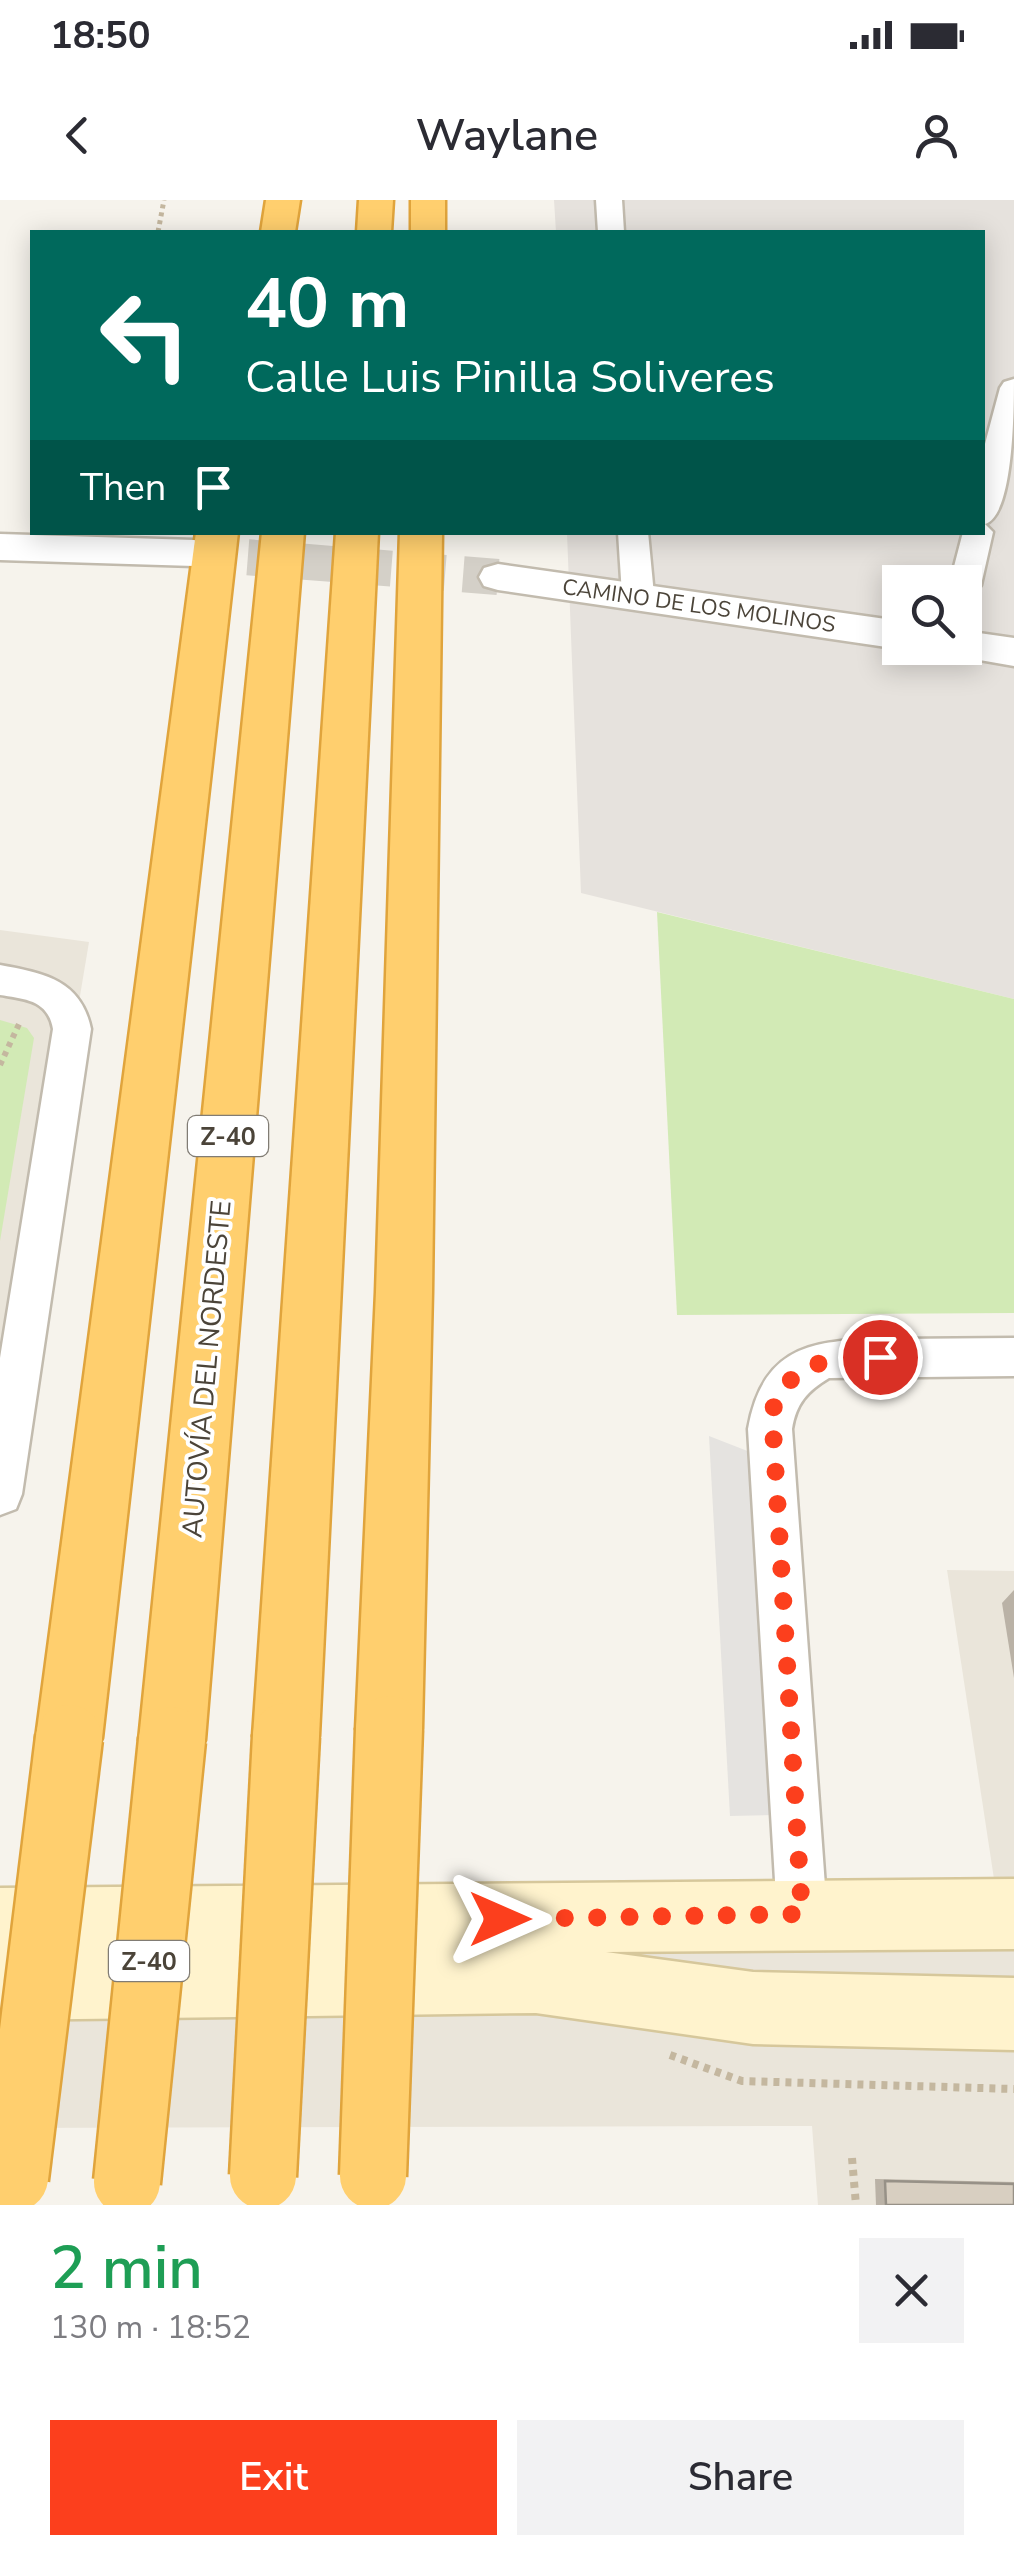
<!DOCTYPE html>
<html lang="en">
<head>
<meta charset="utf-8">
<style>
	body { margin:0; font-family:"Nunito Sans",sans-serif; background:#f2f2f3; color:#2b2b33; height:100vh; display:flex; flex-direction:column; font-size:38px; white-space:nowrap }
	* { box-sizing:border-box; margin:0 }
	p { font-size:32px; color:#7c7c81 }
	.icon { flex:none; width:55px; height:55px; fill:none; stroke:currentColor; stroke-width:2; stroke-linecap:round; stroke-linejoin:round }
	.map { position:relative; height:2005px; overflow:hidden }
	.details { display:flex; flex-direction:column; background:#fff; flex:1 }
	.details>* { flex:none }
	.banner { position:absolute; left:30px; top:30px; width:955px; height:305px; border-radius:0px; box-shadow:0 5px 25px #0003; background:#00695c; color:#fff; overflow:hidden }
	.buttons { position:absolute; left:882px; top:365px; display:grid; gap:20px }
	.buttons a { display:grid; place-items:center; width:100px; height:100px; border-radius:0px; background:#fff; box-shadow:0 5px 25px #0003; font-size:50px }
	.pin { position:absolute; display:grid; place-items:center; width:85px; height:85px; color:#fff; margin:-42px; border:5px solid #fff; border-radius:50%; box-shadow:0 2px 10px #0007 }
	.me { position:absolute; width:110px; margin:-55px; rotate:90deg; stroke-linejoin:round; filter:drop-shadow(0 0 8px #0008) }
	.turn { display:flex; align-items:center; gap:35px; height:210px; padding:0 50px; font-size:45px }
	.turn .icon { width:130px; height:130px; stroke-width:2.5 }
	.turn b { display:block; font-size:70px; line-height:85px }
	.then { display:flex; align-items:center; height:95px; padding:0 50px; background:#0003; gap:20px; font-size:38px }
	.round { display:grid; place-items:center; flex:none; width:105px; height:105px; border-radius:0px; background:#f2f2f3 }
	.headline { display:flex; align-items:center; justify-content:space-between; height:170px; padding:0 50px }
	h1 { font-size:60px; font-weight:600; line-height:75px; color:#1e9e55 }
	.action { display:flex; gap:20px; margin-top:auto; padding:20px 50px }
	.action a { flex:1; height:115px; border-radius:0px; background:#fc3f1d; color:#fff; font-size:40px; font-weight:600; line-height:115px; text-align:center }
	.action a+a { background:#f2f2f3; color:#2b2b33 }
	.status { display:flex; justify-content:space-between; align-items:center; height:70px; padding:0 50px; background:#fff; direction:ltr }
	.status svg { height:28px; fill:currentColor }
	header { display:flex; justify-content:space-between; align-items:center; height:130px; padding:0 50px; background:#fff; font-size:45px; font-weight:600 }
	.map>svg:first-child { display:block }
	.residential { fill:#eae5da }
	.industrial { fill:#e6e2dd; fill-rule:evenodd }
	.green { fill:#d2eab5 }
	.parking { fill:#e5e3e0 }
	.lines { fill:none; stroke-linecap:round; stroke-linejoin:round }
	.tertiary-tunnel { stroke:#d4d0c8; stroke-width:36; stroke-dasharray:36 18; stroke-linecap:butt }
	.minor-casing { stroke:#c2bbae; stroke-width:5 }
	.tertiary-casing { stroke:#c2bbae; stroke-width:5 }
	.secondary-casing { stroke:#d6c79b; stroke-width:5 }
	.motorway-casing { stroke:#e0a43c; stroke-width:5 }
	.path-far2 { stroke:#c4b79f; stroke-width:5; stroke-dasharray:4 4; stroke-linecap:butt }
	.path-far1 { stroke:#c4b79f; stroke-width:6; stroke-dasharray:5 5; stroke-linecap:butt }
	.path { stroke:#c4b79f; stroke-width:8; stroke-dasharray:6 6; stroke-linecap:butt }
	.minor { fill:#fff; fill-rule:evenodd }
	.tertiary { fill:#fff; fill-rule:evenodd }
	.secondary { fill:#fff3cd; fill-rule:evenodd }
	.motorway { fill:#ffcf6e; fill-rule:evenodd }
	.motorway-bridge-casing { stroke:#e0a43c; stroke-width:71; stroke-linecap:butt }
	.motorway-bridge { stroke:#ffcf6e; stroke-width:66 }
	.wall { fill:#bab2a6 }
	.building { fill:#d8cfc1; stroke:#979187; stroke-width:2.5 }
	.route { stroke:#fc3f1d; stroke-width:18; stroke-dasharray:0 32.4 }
	.labels { text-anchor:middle; stroke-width:8; stroke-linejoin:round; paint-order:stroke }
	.far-street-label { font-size:22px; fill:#4b4439; stroke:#fff }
	.shield { fill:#fff; stroke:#817c74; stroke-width:2.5 }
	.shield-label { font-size:25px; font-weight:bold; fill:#4b4439 }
	.street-label { font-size:28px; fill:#4b4439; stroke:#fff }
</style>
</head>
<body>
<div class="status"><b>18:50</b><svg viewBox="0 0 49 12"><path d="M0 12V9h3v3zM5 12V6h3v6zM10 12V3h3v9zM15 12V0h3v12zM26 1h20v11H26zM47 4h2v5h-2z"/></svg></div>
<header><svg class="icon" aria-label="back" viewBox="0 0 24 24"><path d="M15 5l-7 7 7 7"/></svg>Waylane<svg class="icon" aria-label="person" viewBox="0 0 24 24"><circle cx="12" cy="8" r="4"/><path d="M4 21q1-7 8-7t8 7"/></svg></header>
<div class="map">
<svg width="1014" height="2005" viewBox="0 0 1014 2005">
	<rect width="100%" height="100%" fill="#f6f3ec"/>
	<g class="residential">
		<path d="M 0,730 L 89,742 L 0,1275 Z"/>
		<path d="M 947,1370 L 1014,1371 L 1014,2005 L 818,2005 L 812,1926 L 0,1928 L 0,1703 L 996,1692 Z"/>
	</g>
	<path class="industrial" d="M 554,0 L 1014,0 L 1014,799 L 581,693 L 567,333 L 982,332 L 982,32 L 556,32 ZM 900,382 L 965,382 L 965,448 L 900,448 Z"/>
	<g class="green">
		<path d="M 657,712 L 1014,799 L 1014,1113 L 677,1115 Z"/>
		<path d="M 0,820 L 27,828 L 34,838 L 0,1041 Z"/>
	</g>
	<path class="parking" d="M 709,1236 L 750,1252 L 777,1615 L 730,1616 Z"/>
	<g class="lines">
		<path class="tertiary-tunnel" d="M 194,353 L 498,377"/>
		<g class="minor-casing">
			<g id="minor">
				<path d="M 596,0 L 622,0 L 624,32 L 598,32 Z"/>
				<path d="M 1014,179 C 1014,207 1014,316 985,324 L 993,332 L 981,385 L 976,392 L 965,395 L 965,382 L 950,382 L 963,332 L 982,332 L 982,255 L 1000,188 L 1004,182 Z"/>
				<path d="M 618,332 L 648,332 L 654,395 L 649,402 L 638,406 L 627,402 L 622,395 Z"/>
				<path d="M 0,765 C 44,773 81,780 91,829 L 22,1294 L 16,1309 L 0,1315 L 0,1158 L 53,829 C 48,800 25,799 0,795 Z"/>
				<path d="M 1014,1138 L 1014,1176 L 829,1178 C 807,1191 796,1204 792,1229 L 827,1714 L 820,1732 L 802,1739 L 784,1732 L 777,1714 L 748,1229 C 764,1139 821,1140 896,1139 C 935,1139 975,1138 1014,1138 Z"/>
			</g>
		</g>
		<g class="tertiary-casing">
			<g id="tertiary">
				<path d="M 0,334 L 194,340 L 208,344 L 213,353 L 208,362 L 194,366 L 0,360 Z"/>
				<path d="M 498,364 L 900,421 L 900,448 L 904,448 L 900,449 L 498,390 L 484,386 L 479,377 L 484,368 Z"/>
				<path d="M 965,431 L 1014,438 L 1014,466 L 951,455 L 947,448 L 965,448 Z"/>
			</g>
		</g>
		<g class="secondary-casing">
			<path id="secondary" d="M 1014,1679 L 1014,1749 L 606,1752 L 753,1772 L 1014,1778 L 1014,1850 L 753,1844 L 536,1813 L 0,1820 L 0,1688 Z"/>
		</g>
		<g class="motorway-casing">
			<g id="motorway">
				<path d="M 266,0 L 300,0 L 295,32 L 261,32 Z"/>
				<path d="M 359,0 L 393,0 L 391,32 L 357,32 Z"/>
				<rect x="411" y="0" width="34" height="32"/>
				<path d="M 196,332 L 238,332 L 102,1538 L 92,1561 L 69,1571 L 46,1561 L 36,1538 Z"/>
				<path d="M 262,332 L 304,332 L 205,1540 L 195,1563 L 172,1573 L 149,1563 L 139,1540 Z"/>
				<path d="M 336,332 L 378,332 L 319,1536 L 309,1559 L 286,1569 L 263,1559 L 253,1536 Z"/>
				<path d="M 400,332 L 442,332 L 432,1092 L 422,1529 L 412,1552 L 389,1562 L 366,1552 L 356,1529 L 376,1092 Z"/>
			</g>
		</g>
		<path class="path-far2" d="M 158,32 L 164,0"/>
		<path class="path-far1" d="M 0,865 L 19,824"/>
		<g class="path">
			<path d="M 670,1855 L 742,1881 L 1014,1889"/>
			<path d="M 852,1958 L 856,2005"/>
		</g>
		<use href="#minor" class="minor"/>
		<use href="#tertiary" class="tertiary"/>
		<use href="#secondary" class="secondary"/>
		<use href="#motorway" class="motorway"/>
		<g class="motorway-bridge-casing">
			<g id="motorway-bridge">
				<path d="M 263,1976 L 286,1536"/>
				<path d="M 373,1976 L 389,1529"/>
				<path d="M 15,1978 L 69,1538"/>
				<path d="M 127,1982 L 172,1540"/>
			</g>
		</g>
		<use href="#motorway-bridge" class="motorway-bridge"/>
	</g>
	<g class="wall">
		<path d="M 1014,1390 L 1014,1478 L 1002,1403 Z"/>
		<path d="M 875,1979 L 1014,1982 L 1014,2005 L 876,2005 Z"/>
	</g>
	<path class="building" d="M 885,1981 L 1014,1984 L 1014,2005 L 886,2005 Z"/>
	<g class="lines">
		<path class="route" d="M 500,1719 L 802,1714 L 772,1212 C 789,1160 833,1157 880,1157"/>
	</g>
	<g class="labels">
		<g class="far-street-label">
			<text transform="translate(699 405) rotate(8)" y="8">CAMINO DE LOS MOLINOS</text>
		</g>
		<g class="shield">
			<rect x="188" y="916" width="80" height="40" rx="8"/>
			<rect x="109" y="1741" width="80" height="40" rx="8"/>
		</g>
		<g class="shield-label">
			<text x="228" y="945">Z-40</text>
			<text x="149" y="1770">Z-40</text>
		</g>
		<g class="street-label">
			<text transform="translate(206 1169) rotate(-85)" y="10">AUTOVÍA DEL NORDESTE</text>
		</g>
	</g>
</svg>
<div class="buttons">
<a><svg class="icon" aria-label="search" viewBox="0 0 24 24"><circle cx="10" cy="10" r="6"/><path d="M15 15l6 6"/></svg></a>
</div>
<div class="pin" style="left:880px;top:1157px;background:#d93025"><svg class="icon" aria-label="arrive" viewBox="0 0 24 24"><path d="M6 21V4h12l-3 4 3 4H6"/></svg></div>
<svg class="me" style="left:500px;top:1719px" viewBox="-20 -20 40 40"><path d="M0-17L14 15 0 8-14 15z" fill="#fc3f1d" stroke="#fff" stroke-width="4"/></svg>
<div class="banner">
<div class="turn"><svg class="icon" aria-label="left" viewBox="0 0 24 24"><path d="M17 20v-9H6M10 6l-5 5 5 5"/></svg><div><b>40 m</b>Calle Luis Pinilla Soliveres</div></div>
<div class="then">Then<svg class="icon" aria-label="arrive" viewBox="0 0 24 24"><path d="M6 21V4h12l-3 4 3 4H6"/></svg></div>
</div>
</div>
<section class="details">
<div class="headline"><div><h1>2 min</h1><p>130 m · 18:52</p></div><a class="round"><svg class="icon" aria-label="close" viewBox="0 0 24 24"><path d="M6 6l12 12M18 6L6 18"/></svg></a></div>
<div class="action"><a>Exit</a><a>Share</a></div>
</section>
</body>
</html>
